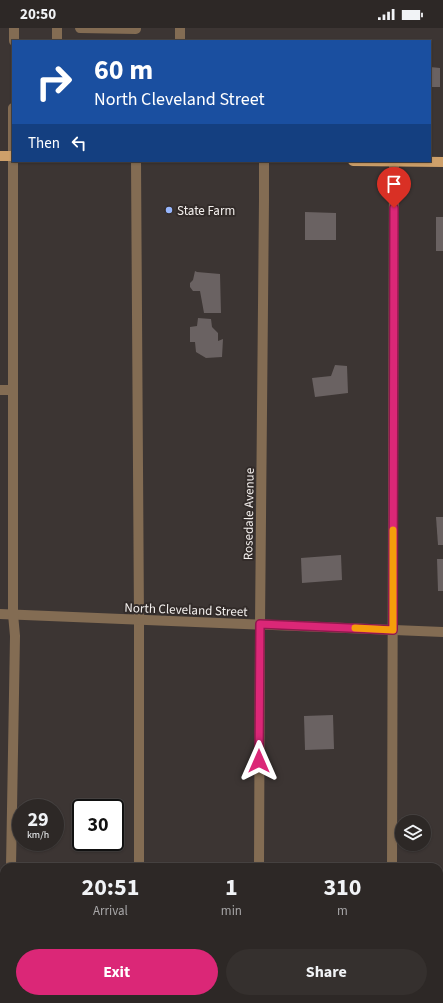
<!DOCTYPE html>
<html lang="en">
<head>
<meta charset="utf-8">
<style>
	body { margin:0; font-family:"Source Sans 3",sans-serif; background:#35302e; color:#f1f3f6; height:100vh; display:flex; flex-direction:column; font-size:15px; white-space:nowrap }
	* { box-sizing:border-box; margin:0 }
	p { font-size:13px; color:#a7a6a7 }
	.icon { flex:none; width:22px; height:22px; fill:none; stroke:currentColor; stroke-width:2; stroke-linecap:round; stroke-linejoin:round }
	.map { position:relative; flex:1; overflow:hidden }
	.details { position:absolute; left:0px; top:835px; width:443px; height:140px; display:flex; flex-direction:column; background:#2d2826; border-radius:12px 12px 0 0; box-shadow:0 1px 3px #0004,0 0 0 1px #484443 }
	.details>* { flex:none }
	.top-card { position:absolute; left:12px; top:12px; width:419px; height:122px; border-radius:0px; box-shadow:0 1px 3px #0004,0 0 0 1px #484443; background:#1a4fa0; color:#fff; overflow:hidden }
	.buttons { position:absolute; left:395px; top:787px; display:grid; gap:8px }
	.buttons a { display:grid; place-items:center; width:36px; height:36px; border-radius:50%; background:#2d2826; box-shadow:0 1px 3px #0004,0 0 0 1px #484443; font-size:20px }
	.speed { position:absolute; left:12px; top:771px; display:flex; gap:8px; font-size:20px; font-weight:700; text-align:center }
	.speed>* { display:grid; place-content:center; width:52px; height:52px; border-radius:50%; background:#2d2826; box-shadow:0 1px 3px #0004,0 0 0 1px #484443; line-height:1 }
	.speed small { font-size:10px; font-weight:400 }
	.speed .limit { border:2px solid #111; border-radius:6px; background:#fff; color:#111 }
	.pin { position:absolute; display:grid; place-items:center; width:34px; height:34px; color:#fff; margin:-41px -17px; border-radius:50% 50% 50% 0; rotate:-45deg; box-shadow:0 0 4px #0007 }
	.pin .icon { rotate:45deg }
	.me { position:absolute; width:44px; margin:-22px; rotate:0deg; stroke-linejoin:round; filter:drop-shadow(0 0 3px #0008) }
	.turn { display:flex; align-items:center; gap:14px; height:84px; padding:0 16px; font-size:18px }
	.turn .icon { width:52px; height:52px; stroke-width:2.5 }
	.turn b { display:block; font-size:28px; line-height:34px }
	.then { display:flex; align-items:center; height:38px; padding:0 16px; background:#0003; gap:8px; font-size:15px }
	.eta { display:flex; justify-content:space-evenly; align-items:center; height:68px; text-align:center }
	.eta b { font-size:24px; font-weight:700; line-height:28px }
	.cta { display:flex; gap:8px; margin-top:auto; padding:8px 16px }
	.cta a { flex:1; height:46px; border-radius:24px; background:#db2777; color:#fff; font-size:16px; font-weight:700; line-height:46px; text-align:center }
	.cta a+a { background:#35302e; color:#f1f3f6 }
	.status { display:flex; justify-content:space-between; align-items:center; height:28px; padding:0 20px; background:#2d2826; direction:ltr }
	.status svg { height:11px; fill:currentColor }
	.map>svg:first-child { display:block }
	.building { fill:#6a6262 }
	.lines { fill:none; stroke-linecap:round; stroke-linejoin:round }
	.minor { stroke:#836c53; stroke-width:10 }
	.major { stroke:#cea06a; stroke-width:10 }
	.route-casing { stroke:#8e194d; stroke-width:10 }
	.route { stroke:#db2777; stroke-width:7 }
	.slow { stroke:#f59e0b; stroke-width:7 }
	.poi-dot { fill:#97b6fd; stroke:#322b29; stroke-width:1.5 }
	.labels { text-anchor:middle; stroke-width:4; stroke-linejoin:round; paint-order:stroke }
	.poi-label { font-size:13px; fill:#f3efed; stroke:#322b29; text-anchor:start }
	.street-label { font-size:13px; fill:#f3efed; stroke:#322b29 }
</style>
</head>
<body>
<div class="status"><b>20:50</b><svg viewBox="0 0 49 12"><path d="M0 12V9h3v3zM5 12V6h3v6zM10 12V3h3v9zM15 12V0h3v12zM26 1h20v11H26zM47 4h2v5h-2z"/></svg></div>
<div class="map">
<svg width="443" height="975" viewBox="0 0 443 975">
	<rect width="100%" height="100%" fill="#3c3533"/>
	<g class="building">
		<path d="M 430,39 L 440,40 L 440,59 L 430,59 Z"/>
		<path d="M 305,184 L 336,185 L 336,212 L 305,212 Z"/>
		<rect x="436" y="189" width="7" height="34"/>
		<path d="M 195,243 L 197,244 L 220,246 L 221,285 L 204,285 L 200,263 L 193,263 L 190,259 L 190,255 L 193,252 Z"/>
		<path d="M 198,290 L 211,291 L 212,299 L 218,305 L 218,313 L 223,311 L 222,329 L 206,330 L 196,324 L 195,314 L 190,314 L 190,299 L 197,298 Z"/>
		<path d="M 335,337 L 347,338 L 348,365 L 315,369 L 312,350 L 331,348 Z"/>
		<path d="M 436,489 L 443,489 L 443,517 L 438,517 Z"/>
		<path d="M 341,527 L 342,552 L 302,555 L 301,530 Z"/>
		<path d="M 437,531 L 443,531 L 443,563 L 438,563 Z"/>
		<path d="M 333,687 L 334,721 L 305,722 L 304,688 Z"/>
	</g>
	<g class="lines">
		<g class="minor">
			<path d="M 80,0 L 136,1"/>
			<path d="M 180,0 L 180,13"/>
			<path d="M 14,13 L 14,0"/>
			<path d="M 57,13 L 57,0"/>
			<path d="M 136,133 L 139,592 L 139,839"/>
			<path d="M 0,362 L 13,362"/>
			<path d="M 0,586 L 443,604"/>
			<path d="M 11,839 L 15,608 L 13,586 L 13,80"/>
			<path d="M 259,839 L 260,596 L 264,171 L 264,133"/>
			<path d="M 392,839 L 394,134"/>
			<path d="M 9,975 L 9,971"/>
			<path d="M 139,975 L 139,971"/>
			<path d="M 259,975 L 259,971"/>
			<path d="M 392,975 L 392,971"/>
		</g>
		<g class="major">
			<path d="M 0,128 L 13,128"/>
			<path d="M 353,133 L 443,134"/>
		</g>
	</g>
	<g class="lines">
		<g class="route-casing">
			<path id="route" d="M 259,733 L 260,596 L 393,602 L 394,180"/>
		</g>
		<use href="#route" class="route"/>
		<path class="slow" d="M 355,600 L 393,602 L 393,502"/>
	</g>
	<circle class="poi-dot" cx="169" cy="182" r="4"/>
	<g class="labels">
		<g class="poi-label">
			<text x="177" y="187">State Farm</text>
		</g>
		<g class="street-label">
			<text transform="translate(248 486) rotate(-89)" y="5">Rosedale Avenue</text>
			<text transform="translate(186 581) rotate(2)" y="5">North Cleveland Street</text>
		</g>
	</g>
</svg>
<div class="buttons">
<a><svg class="icon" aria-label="layers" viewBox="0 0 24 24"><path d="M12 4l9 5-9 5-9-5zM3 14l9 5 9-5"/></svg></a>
</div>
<div class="speed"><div>29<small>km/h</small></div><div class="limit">30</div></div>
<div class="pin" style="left:394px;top:180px;background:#d93025"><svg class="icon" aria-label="arrive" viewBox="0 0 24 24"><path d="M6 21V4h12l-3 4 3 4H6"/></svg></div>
<svg class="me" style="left:259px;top:733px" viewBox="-20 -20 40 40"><path d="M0-17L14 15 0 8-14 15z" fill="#db2777" stroke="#fff" stroke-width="4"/></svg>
<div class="top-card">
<div class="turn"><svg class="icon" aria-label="right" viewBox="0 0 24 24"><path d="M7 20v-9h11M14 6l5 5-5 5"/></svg><div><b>60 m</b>North Cleveland Street</div></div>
<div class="then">Then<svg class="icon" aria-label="left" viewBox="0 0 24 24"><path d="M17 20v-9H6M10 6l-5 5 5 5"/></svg></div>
</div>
<section class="details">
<div class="eta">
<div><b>20:51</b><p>Arrival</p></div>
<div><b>1</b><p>min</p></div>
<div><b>310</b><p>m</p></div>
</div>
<div class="cta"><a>Exit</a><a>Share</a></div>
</section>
</div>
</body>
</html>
